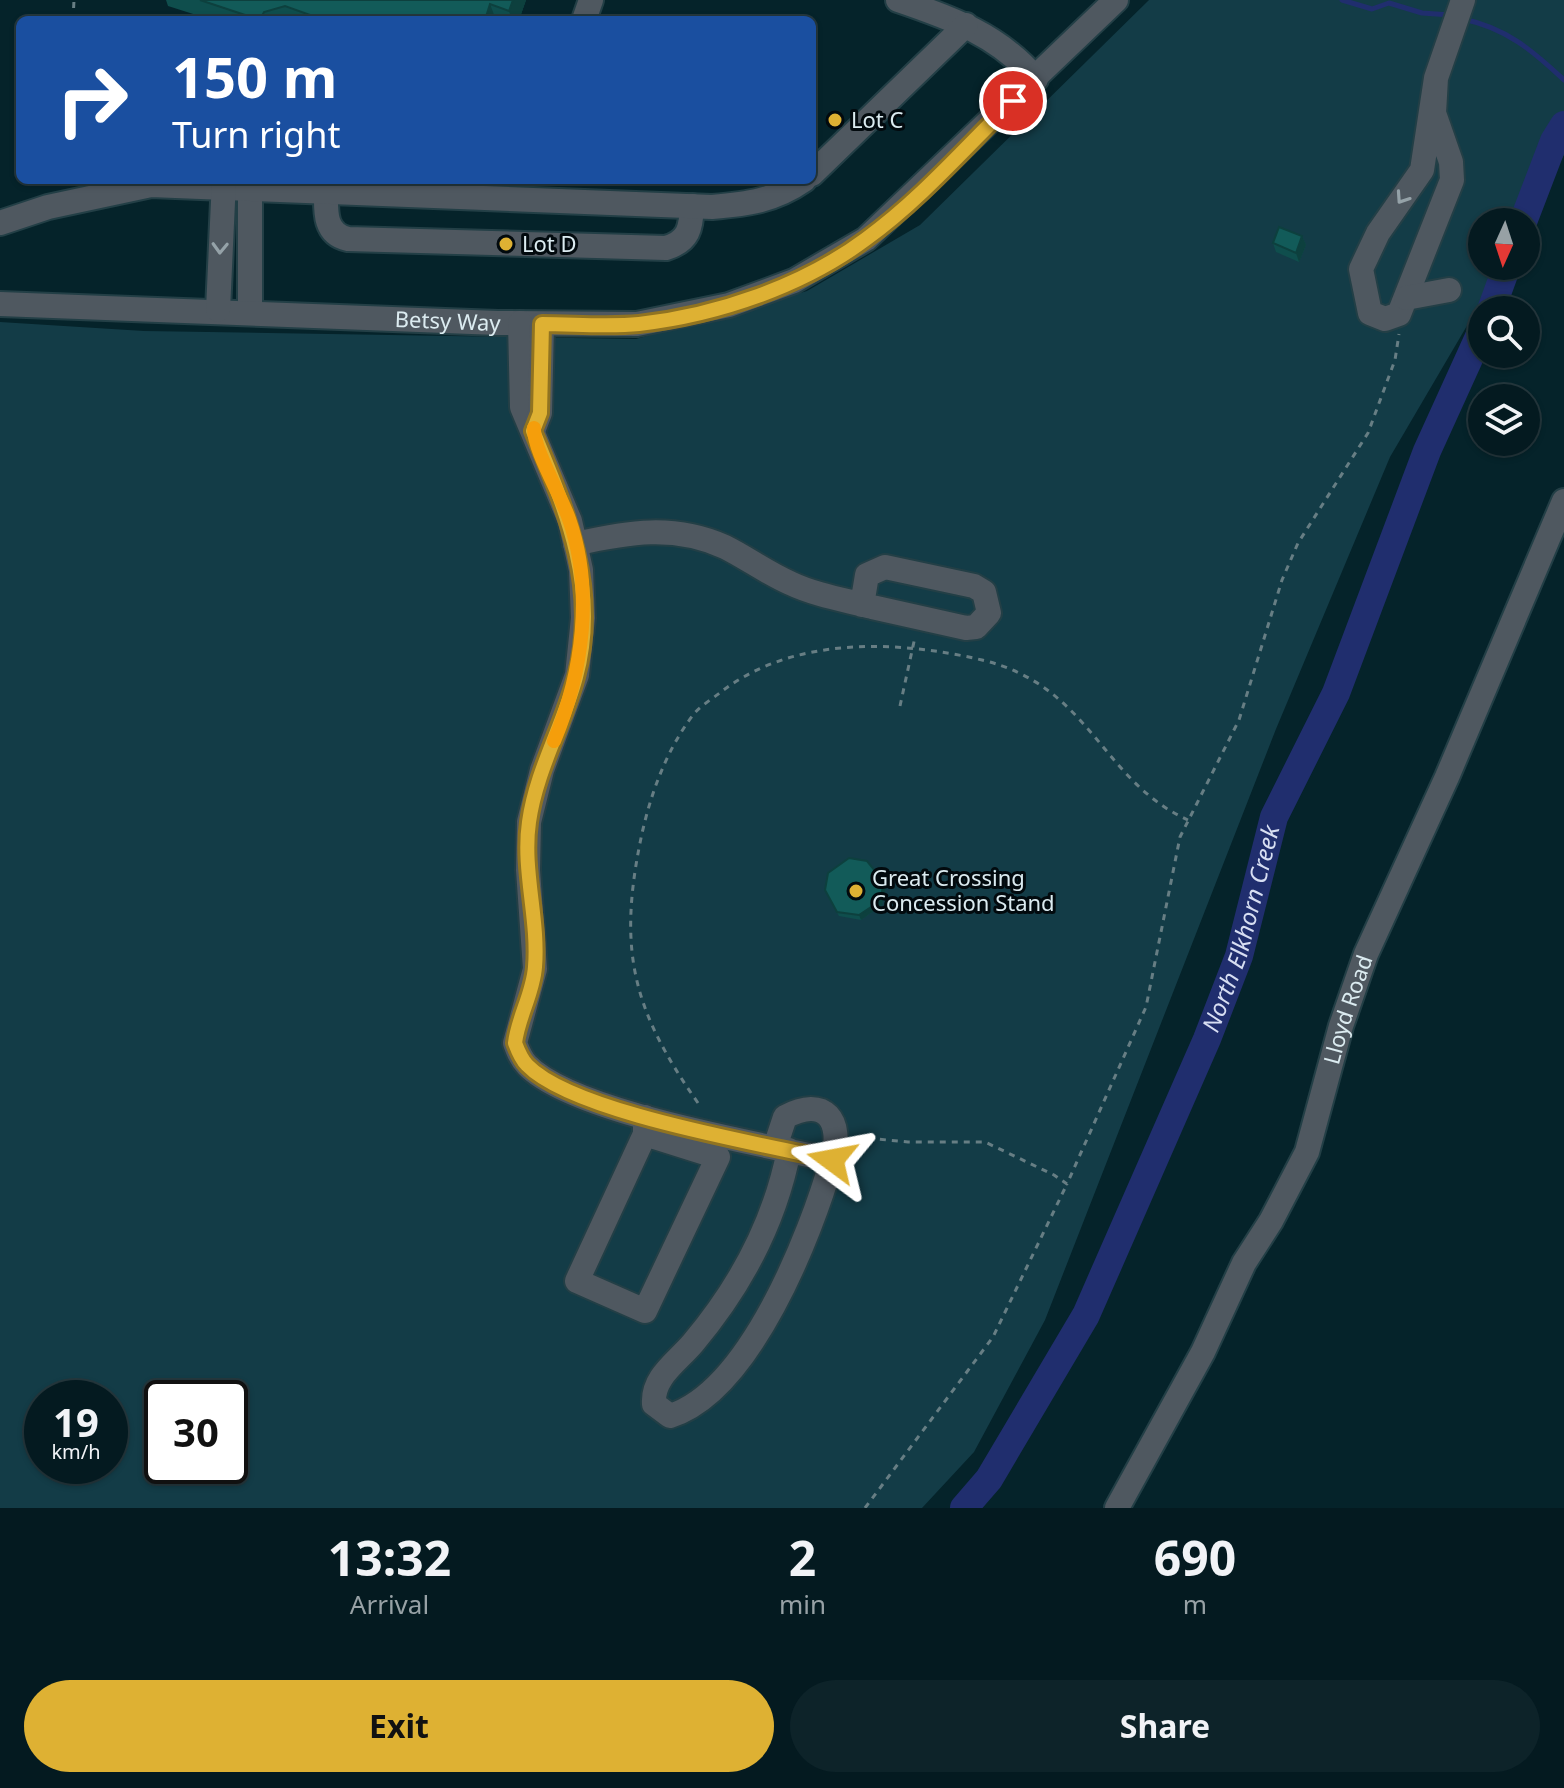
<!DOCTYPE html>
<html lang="en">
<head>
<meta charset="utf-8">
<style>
	body { margin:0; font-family:"Noto Sans",sans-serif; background:#0d2329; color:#f1f3f6; height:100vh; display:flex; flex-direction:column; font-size:30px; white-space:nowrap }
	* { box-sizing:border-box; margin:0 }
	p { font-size:26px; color:#97a1a5 }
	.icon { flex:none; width:44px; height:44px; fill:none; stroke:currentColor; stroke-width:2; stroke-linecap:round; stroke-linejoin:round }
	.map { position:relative; height:1508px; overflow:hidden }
	.details { display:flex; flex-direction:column; background:#041a20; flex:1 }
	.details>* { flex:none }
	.guide { position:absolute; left:16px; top:16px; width:800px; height:168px; border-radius:12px; box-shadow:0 2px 6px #0004,0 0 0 2px #25383e; background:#1a4fa0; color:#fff; overflow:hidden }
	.needle { width:52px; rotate:183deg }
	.controls { position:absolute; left:1468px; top:208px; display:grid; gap:16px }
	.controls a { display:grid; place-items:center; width:72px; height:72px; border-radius:50%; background:#041a20; box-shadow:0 2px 6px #0004,0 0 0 2px #25383e; font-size:40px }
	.speed { position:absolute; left:24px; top:1380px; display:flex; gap:16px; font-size:40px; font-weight:700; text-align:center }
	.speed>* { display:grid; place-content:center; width:104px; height:104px; border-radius:50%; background:#041a20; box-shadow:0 2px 6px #0004,0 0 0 2px #25383e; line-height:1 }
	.speed small { font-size:20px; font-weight:400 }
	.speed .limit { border:4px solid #111; border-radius:12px; background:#fff; color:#111 }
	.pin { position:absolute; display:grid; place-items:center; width:68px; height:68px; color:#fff; margin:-34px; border:4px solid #fff; border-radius:50%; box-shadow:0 2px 8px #0007 }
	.me { position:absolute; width:88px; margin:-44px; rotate:283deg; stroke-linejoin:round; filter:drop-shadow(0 0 6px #0008) }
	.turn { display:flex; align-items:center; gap:28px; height:168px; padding:0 24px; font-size:36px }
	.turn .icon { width:104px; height:104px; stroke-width:2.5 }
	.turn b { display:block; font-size:56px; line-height:68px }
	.eta { display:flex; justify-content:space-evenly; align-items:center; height:136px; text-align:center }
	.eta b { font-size:48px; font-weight:700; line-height:56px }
	.primary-button { display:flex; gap:16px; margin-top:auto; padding:16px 24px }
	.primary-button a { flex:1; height:92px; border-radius:48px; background:#deb133; color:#111; font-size:32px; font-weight:700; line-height:92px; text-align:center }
	.primary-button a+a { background:#0d2329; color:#f1f3f6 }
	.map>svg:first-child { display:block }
	.green { fill:#133c47; fill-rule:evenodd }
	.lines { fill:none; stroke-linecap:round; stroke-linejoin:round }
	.stream { stroke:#202e6e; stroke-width:5 }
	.river { stroke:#202e6e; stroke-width:28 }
	.minor-casing { stroke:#233f46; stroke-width:28 }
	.path { stroke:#677e84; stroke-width:3; stroke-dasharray:6 6; stroke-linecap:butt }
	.minor { stroke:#4f5860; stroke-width:24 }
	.wall { fill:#0f4e4d }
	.shaded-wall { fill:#0d403e }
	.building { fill:#125b59; stroke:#0d403e; stroke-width:2 }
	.oneway { stroke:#95a2a8 }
	.route-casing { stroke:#907321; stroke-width:20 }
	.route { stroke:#deb133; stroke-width:14 }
	.slow { stroke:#f59e0b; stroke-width:14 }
	.poi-dot { fill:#deb133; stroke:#020a0e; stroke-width:3 }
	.labels { text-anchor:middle; stroke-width:6; stroke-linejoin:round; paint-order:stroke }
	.poi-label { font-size:22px; fill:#dbebf0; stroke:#020a0e; text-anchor:start }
	.street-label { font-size:22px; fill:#dbebf0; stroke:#020a0e }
	.water-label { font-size:24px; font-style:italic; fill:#d7def2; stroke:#020a0e }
</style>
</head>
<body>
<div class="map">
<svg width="1564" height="1508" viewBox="0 0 1564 1508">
	<rect width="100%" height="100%" fill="#05232a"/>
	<path class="green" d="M 1149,0 L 1564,0 L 1564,155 L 1526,225 L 1482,222 L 1482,266 L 1502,266 L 1390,457 L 1276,729 L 1045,1320 L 974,1452 L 922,1508 L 0,1508 L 0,322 L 144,331 L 636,339 L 807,291 L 920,225 ZM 42,1398 L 110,1398 L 110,1466 L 42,1466 ZM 162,1398 L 230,1398 L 230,1466 L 162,1466 Z"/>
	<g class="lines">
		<g class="stream">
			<path d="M 1342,0 L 1372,9 L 1389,3 L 1422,13 L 1450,15"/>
			<path d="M 1463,19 C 1506,28 1532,50 1564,80"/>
		</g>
		<g class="river">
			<path d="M 1523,222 L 1554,141 L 1564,125"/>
			<path d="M 1491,310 L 1507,266"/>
			<path id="s1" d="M 964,1508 L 989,1479 L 1086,1315 L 1207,1039 L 1239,956 L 1274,817 L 1336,693 L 1427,451 L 1482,330"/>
		</g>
		<g class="minor-casing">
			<g id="minor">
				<path d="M 898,0 C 951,18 999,35 1036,79"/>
				<path d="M 584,20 L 591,0"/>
				<path d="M 1436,78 L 1434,113 L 1451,162 L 1452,180 L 1399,314 L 1385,319 L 1370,313 L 1361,269 L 1378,233 L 1422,170 L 1436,78 L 1463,0"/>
				<path d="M 812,174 L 966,25"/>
				<path d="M 250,180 L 250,312"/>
				<path d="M 326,180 C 327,203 320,233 348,239 L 666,248 C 689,241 691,228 692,206"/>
				<path d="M 0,223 L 48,207 L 151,185 L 712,207 C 747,204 774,201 804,180"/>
				<path d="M 1406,298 L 1449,290"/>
				<path id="s2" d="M 0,304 L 498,323 L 637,324 L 729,305 L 794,281 L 866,239 L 1116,0"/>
				<path d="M 218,310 L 224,180"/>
				<path d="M 520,323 L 522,407 L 570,521 L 581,570 L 583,618 L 577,675 L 542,770 L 529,822 L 528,870 L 535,969 L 515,1043 C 518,1051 521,1059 527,1065 C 573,1113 763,1144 832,1160 C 811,1234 750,1391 670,1416 L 654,1404 C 652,1377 677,1362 693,1343 C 740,1287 775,1222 789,1150"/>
				<path d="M 533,431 L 540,413 L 542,324"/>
				<path d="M 575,544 C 628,532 674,524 725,547 C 747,558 767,573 790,583 C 815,595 845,600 872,607 L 966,628 L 976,627 L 989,613 L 984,592 L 974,586 L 885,567 L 867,575 L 862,605"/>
				<path d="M 645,1117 L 645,1134 L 577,1281 L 645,1311 L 718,1157 L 645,1134"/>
				<path d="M 775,1147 L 785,1117 C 825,1095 844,1121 832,1160"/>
				<path id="s3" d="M 1117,1508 L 1203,1352 L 1244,1263 L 1271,1221 L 1307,1152 L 1341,1026 L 1366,954 L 1447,777 L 1564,501"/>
			</g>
		</g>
		<g class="path">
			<path d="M 73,20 L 74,0"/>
			<path d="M 900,706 L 915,637"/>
			<path d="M 698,1103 C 634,1012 618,953 640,843 C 649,798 665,752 693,715 C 700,706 712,699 721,692 C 793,636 897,640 982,660 C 1091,686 1101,781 1188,820"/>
			<path d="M 856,1137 L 908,1142 L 985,1142 L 1054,1175 L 1067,1184 L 1146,1007 L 1180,837 L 1239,720 L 1282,580 L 1298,543 L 1368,433 L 1395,360 L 1399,334"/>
			<path d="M 865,1508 L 993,1337 L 1067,1184"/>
		</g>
		<use href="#minor" class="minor"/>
	</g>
	<g class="wall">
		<path d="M 166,0 L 526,0 L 519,20 L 212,20 L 168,6 Z"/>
		<path d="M 1302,236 L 1306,245 L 1299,262 L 1276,252 L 1273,243 Z"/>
		<path d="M 884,882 L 886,887 L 882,905 L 861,920 L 839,916 L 825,890 Z"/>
	</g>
	<g class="shaded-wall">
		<path d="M 513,0 L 526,0 L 519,20 L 512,20 L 509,11 Z"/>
		<path d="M 490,4 L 496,20 L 485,20 Z"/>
		<path d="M 1302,236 L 1306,245 L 1299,262 L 1296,253 Z"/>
		<path d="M 884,882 L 886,887 L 882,905 L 861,920 L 859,915 Z"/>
	</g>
	<g class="building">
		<path d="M 200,0 L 513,0 L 509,11 L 490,4 L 485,20 L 324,20 L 285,6 L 264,12 L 260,20 Z"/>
		<path d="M 1279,227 L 1302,236 L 1296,253 L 1273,243 Z"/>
		<path d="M 849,858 L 867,861 L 884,882 L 880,901 L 859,915 L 837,912 L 825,890 L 828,873 Z"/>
	</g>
	<defs><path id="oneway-chevron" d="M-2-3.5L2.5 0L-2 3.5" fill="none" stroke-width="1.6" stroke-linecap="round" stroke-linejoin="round" transform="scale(2)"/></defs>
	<g class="oneway">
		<use href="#oneway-chevron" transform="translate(1402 198) rotate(124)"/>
		<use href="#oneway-chevron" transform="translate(220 248) rotate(92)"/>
	</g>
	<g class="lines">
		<g class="route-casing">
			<path id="route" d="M 832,1160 C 763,1144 573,1113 527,1065 C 521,1059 518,1051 515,1043 C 518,1017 533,994 535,967 C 539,919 522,870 529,822 C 536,771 563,726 576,677 C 600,589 566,510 533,431 L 540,413 L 542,324 C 574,324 608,327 639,324 C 718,315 803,286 866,239 C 920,200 966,147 1013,101"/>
		</g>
		<use href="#route" class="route"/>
		<path class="slow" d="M 534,428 C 533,449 561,495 569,519 C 594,590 583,672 554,741"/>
	</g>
	<g class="poi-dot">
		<circle cx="835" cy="120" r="8"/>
		<circle cx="506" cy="244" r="8"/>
		<circle cx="856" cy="891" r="8"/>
	</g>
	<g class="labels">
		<g class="poi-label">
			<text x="851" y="128">Lot C</text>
			<text x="522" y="252">Lot D</text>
			<text x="872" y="886">Great Crossing<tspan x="872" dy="25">Concession Stand</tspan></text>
		</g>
		<g class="street-label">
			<text dy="8" stroke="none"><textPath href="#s2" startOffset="448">Betsy Way</textPath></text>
			<text dy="8" stroke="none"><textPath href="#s3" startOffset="552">Lloyd Road</textPath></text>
		</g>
		<g class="water-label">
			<text dy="8" stroke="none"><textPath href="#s1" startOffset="646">North Elkhorn Creek</textPath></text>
		</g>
	</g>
</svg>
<div class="controls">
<a><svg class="needle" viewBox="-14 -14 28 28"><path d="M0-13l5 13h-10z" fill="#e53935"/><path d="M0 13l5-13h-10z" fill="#97a1a5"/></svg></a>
<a><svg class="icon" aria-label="search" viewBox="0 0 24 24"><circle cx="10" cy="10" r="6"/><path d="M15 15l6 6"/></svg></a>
<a><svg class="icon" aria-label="layers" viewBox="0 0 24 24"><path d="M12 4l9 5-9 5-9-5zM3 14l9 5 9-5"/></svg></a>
</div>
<div class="speed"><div>19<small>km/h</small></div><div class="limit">30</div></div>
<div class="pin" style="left:1013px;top:101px;background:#d93025"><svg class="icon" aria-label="arrive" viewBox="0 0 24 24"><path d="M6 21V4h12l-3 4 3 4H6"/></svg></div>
<svg class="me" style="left:832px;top:1160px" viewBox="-20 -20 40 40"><path d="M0-17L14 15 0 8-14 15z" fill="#deb133" stroke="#fff" stroke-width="4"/></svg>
<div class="guide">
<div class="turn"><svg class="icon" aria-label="right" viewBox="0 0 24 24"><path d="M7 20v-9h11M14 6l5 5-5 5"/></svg><div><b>150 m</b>Turn right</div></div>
</div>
</div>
<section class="details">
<div class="eta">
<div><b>13:32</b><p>Arrival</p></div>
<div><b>2</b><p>min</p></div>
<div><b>690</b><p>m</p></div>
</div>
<div class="primary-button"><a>Exit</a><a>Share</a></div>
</section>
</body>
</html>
